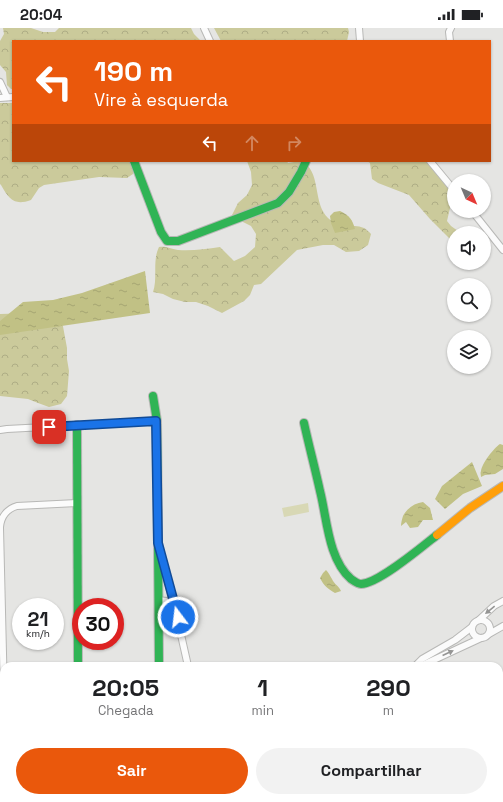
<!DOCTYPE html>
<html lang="pt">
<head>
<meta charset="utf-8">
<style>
	body { margin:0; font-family:"Space Grotesk",sans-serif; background:#f2f2f2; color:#202124; height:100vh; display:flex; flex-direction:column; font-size:15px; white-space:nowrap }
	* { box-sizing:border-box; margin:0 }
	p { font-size:13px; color:#757577 }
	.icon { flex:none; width:22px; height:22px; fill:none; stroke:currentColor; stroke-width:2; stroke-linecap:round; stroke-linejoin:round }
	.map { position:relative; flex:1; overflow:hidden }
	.details { position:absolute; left:0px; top:634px; width:503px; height:140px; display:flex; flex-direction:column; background:#fff; border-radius:12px 12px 0 0; box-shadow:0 1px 3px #0004 }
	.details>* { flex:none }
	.hud { position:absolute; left:12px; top:12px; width:479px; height:122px; border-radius:0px; box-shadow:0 1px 3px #0004; background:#ea580c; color:#fff; overflow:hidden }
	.needle { width:26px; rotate:136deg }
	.buttons { position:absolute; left:447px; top:146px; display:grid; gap:8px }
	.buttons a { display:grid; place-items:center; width:44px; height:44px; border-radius:50%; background:#fff; box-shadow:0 1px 3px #0004; font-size:20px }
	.speed { position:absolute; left:12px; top:570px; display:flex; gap:8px; font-size:20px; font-weight:700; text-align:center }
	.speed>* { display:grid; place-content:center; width:52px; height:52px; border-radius:50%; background:#fff; box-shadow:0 1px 3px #0004; line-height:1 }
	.speed small { font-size:10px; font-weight:400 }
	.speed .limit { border:6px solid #d22; background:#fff; color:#111 }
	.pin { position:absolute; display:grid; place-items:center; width:34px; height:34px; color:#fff; margin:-17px; border-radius:8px; box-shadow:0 2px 6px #0006 }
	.me { position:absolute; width:44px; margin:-22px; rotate:345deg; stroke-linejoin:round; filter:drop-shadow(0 0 3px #0008) }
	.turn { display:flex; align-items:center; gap:14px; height:84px; padding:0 16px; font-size:18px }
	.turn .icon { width:52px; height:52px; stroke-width:2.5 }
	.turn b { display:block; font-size:28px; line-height:34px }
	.lanes { display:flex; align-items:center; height:38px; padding:0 16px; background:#0003; justify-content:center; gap:20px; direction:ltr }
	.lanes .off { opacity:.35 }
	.eta { display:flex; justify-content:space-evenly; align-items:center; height:68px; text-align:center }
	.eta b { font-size:24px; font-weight:700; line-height:28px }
	.cta { display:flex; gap:8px; margin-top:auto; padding:8px 16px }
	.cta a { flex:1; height:46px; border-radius:24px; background:#ea580c; color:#fff; font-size:16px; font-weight:700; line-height:46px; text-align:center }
	.cta a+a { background:#f2f2f2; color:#202124 }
	.status { display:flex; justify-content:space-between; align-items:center; height:28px; padding:0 20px; background:#fff; direction:ltr }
	.status svg { height:11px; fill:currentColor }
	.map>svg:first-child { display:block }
	.green { fill:#d8d8b5 }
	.forest { fill:url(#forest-crowns) }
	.water { fill:url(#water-ripples) }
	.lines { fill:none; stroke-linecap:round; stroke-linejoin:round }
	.street-casing { stroke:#b8b8b6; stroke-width:8 }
	.fast-casing { stroke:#b8b8b6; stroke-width:10 }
	.slow-casing { stroke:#b8b8b6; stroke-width:10 }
	.street { stroke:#fbfbfb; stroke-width:6 }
	.fast { stroke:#30b455; stroke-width:8 }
	.slow { stroke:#ff9f0a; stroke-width:8 }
	.oneway { fill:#959594 }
	.route-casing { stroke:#114b97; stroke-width:10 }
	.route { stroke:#1a73e8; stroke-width:7 }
</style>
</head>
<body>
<div class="status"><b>20:04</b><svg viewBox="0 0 49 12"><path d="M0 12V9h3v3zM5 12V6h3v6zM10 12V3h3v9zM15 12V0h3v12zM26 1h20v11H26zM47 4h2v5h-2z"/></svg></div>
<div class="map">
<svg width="503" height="774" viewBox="0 0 503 774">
	<defs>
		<pattern id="forest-crowns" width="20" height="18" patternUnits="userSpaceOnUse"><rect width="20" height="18" fill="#cbca9b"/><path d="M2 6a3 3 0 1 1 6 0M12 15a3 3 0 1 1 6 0" fill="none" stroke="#aead85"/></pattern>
		<pattern id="water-ripples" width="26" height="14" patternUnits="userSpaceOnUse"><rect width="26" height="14" fill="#c1c185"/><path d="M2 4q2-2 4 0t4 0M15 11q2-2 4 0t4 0" fill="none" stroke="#a5a572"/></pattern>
	</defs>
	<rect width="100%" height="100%" fill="#e5e5e3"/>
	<path class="green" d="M 308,475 L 309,484 L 284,489 L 282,480 Z"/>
	<g class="forest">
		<path d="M 3,0 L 31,0 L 43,4 L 55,4 L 59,0 L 191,0 L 194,6 L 201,13 L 13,13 L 13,61 L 11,61 L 7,57 L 6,44 L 0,37 L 0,13 L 4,6 Z"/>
		<path d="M 214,0 L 348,0 L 349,4 L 347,13 L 221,13 Z"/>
		<path d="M 0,75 L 13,75 L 13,133 L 133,133 L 134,142 L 133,146 L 127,150 L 99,149 L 44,157 L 39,160 L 31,172 C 14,178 9,171 1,157 L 0,156 Z"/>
		<path d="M 247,133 L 287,133 L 288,135 L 300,133 C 303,135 306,136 308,138 C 320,152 314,176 328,190 C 339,201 352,195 364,200 C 366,201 369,204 371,206 L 368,217 L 359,223 L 346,224 L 334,217 L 323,217 L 297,222 L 261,256 L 254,257 L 250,267 L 244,273 L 222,285 L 208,278 L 196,274 L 185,274 L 173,271 L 163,266 L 153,264 C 158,250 152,233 159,219 C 167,218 170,221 178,222 C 192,223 206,221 220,219 L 234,233 L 245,228 L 255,219 L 256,206 L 251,198 L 241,193 L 232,187 L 238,175 L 247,167 L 252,157 L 251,144 Z"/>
		<path d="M 367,133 L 428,133 L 451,161 L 453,167 L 447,193 L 451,198 L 458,203 L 457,205 L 454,205 L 454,207 L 452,209 L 451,212 L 430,191 L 409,167 L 378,155 L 372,151 L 370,135 Z"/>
		<path d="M 32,285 L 62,293 L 67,320 L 67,331 L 69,343 L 67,368 L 61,376 L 49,379 L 38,375 L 28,371 L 0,368 L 0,286 Z"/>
	</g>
	<g class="water">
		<path d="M 340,183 C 350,188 352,191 355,201 L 335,205 L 331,195 L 330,188 L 334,184 Z"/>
		<path d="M 145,243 L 150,285 L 0,307 L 0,293 L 23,274 L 53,272 L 82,265 Z"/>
		<path d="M 500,416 L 503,417 L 503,441 L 495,446 L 485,447 L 481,449 C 481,447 480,445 481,443 C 482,435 494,420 500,416 Z"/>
		<path d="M 472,434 L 482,458 L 463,466 L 445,481 L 435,471 L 442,458 Z"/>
		<path d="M 423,474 L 430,480 L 433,492 L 423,492 L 418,499 L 410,500 L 406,494 L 401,498 C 401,495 402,491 403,488 C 407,480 415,475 423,474 Z"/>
		<path d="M 326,542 C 329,545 330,548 332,551 C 334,556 339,558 341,563 L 335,565 C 328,561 324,558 320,550 L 323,545 Z"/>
	</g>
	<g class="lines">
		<g class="street-casing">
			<g id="street">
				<path d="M 204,0 L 210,13"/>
				<path d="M 359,0 L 360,13"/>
				<path d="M 450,13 L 449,4 L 451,0"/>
				<path d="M 0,54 L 7,69"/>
				<path d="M 0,70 L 13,69"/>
				<path d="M 430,133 L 454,162"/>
				<path d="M 472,183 L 503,222"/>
				<path d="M 0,402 L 7,401 L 157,393"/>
				<path d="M 0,499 C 1,489 7,481 17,478 L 77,475"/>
				<path d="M 0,500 L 4,667"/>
				<path d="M 160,525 L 177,589 L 188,638"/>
				<path d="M 158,572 L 166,573 L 175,580"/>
				<path d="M 158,590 L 177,589"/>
				<path d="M 479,592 L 494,578 L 503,573"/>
				<circle cx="481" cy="601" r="9"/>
				<path d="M 489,606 L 503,598"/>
				<path d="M 414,638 L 425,636 L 481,610"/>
				<path d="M 415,638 L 422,631 L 455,612 L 472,599"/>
				<path d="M 0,747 L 4,747"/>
				<path d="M 252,770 L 252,774"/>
				<path d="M 278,774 L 284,770"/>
			</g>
		</g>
		<g class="fast-casing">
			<g id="fast">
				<path d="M 134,133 L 161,204 L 167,213 L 178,213 L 278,175 L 289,164 L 301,144 L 306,133"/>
				<path d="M 153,368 L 157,393 L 159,638"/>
				<path d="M 304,395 C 309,418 315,440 320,463 C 327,490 328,531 351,551 C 354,553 358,556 361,556 C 378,556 423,518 437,507"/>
				<path d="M 77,397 L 78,638"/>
			</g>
		</g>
		<g class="slow-casing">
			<path id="slow" d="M 437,507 L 470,480 L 503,458"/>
		</g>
		<use href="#street" class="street"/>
		<use href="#fast" class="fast"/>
		<use href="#slow" class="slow"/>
	</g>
	<defs><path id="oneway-solid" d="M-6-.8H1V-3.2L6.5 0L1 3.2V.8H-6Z"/></defs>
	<g class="oneway">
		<use href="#oneway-solid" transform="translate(490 582) rotate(141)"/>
		<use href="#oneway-solid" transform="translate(448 625) rotate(-25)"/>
	</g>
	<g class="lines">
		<g class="route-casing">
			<path id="route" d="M 49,399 L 156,393 L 158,515 L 178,589"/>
		</g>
		<use href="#route" class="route"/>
	</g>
</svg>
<div class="buttons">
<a><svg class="needle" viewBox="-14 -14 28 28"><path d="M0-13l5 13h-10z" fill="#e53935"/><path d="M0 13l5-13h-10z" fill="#757577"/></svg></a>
<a><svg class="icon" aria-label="sound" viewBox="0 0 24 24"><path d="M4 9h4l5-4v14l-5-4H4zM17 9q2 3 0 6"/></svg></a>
<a><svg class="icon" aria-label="search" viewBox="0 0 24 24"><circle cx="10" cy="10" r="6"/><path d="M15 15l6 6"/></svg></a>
<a><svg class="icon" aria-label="layers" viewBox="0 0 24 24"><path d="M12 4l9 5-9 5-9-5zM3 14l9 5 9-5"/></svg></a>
</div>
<div class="speed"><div>21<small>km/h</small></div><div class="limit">30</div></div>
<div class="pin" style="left:49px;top:399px;background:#d93025"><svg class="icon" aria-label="arrive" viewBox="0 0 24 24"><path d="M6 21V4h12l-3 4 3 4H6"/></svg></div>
<svg class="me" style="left:178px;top:589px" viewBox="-20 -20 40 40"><circle r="17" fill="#1a73e8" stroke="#fff" stroke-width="3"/><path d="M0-11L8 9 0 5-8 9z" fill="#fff"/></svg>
<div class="hud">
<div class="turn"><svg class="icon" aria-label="left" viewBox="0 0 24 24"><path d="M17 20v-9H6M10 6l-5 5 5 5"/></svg><div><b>190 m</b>Vire à esquerda</div></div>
<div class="lanes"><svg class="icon" aria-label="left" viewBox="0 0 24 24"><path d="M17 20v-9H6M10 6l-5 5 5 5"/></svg><svg class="icon off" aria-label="ahead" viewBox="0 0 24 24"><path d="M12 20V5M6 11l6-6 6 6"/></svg><svg class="icon off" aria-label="right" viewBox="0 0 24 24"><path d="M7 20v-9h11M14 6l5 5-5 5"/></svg></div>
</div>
<section class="details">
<div class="eta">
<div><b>20:05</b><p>Chegada</p></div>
<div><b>1</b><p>min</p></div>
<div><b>290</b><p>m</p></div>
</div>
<div class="cta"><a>Sair</a><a>Compartilhar</a></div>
</section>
</div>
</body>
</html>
